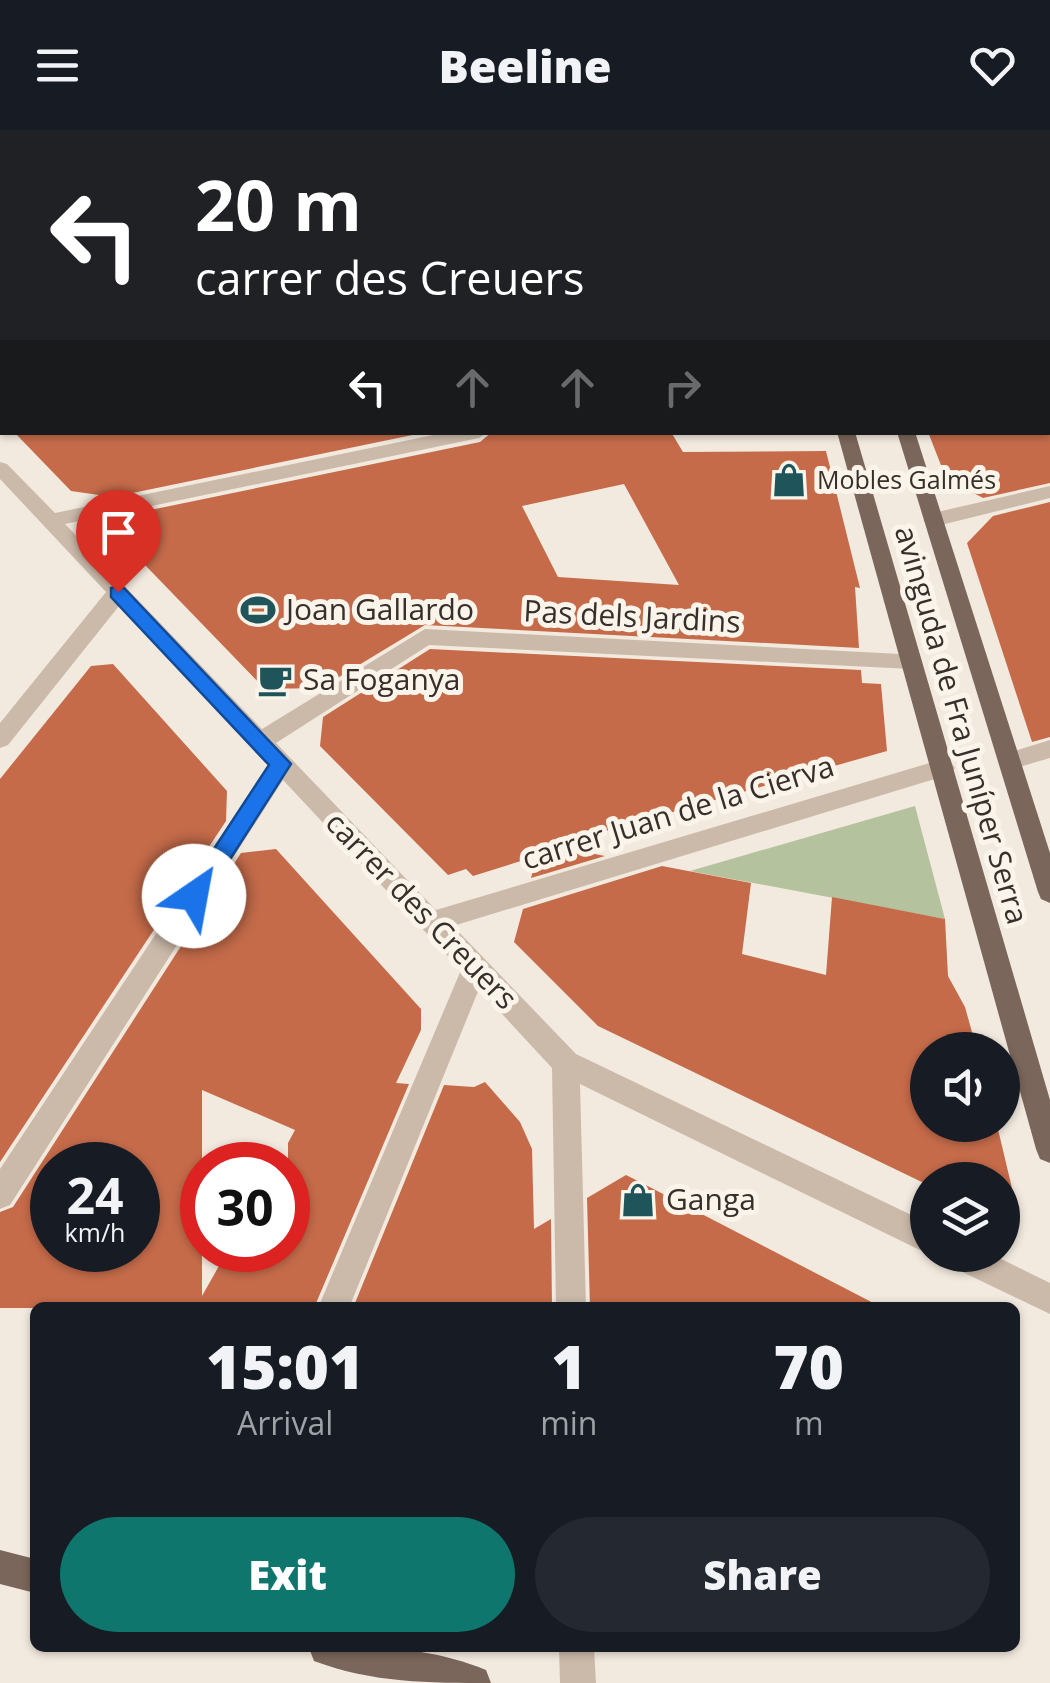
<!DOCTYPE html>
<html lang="en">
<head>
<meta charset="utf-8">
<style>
	body { margin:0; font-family:"Open Sans",sans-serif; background:#242831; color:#f1f3f6; height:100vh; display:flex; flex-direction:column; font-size:38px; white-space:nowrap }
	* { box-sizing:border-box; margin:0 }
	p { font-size:32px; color:#9ea1a6 }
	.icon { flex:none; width:55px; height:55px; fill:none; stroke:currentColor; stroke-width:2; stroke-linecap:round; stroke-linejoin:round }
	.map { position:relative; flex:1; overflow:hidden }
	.side { position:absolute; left:30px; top:1172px; width:990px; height:350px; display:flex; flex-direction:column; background:#171b24; border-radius:15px; box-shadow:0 2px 8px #0004 }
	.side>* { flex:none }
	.guide { position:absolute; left:0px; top:0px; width:1050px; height:305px; box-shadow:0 2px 8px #0004; background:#202124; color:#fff; overflow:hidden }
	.fabs { position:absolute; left:910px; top:902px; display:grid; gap:20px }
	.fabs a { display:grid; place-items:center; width:110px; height:110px; border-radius:50%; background:#171b24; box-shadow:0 2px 8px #0004; font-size:50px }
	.speed { position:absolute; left:30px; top:1012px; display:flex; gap:20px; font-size:50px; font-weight:700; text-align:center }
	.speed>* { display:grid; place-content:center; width:130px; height:130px; border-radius:50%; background:#171b24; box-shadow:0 2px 8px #0004; line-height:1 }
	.speed small { font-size:25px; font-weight:400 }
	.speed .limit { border:15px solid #d22; background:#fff; color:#111 }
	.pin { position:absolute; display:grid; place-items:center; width:85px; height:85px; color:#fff; margin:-102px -42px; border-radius:50% 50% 50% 0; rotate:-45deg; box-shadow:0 0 10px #0007 }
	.pin .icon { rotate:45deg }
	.me { position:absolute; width:110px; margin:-55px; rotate:33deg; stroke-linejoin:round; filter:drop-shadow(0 0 8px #0008) }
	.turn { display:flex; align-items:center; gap:35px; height:210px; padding:0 30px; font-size:45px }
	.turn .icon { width:130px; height:130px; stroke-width:2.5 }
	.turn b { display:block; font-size:70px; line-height:85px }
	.lanes { display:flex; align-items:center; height:95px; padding:0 30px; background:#0003; justify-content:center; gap:50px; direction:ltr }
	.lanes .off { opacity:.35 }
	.eta { display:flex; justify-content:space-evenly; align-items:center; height:170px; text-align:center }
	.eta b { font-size:60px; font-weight:800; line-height:70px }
	.action { display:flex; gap:20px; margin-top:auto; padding:20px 30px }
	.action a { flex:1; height:115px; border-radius:60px; background:#0f766e; color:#fff; font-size:40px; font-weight:800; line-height:115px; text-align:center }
	.action a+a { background:#242831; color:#f1f3f6 }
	header { display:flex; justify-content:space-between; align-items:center; height:130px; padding:0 30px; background:#171b24; font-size:45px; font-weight:800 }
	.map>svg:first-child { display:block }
	.green { fill:#b5c29e }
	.building { fill:#c56b4a; fill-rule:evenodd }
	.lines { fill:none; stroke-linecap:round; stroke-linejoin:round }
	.minor { fill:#cbbaaa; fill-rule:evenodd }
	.major { fill:#7a665b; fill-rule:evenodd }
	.route { fill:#1a73e8; stroke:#114b97; stroke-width:2.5 }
	.labels { text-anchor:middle; stroke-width:10; stroke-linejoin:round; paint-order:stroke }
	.far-poi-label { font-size:25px; fill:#392f2a; stroke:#faf4eb; text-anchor:start }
	.poi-label { font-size:30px; fill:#392f2a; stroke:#faf4eb; text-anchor:start }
	.street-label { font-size:30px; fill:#392f2a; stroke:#faf4eb }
</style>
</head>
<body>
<header><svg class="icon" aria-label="menu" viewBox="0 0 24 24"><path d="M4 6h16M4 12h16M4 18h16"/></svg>Beeline<svg class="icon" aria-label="heart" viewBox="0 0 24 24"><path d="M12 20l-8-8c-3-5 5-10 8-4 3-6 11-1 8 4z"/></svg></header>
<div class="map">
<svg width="1050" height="1553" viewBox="0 0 1050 1553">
	<rect width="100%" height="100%" fill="#f3eadf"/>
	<path class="green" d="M 915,676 L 945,789 L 690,741 Z"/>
	<g class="building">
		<path d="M 14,302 L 427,302 L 113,367 L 71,361 Z"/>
		<path d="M 492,302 L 671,302 L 683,322 L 826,321 L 860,458 L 855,457 L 859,518 L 425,495 L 321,558 L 265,559 L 116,405 L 131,384 L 480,312 ZM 624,354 L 679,455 L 558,447 L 522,376 Z"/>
		<path d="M 928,302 L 1050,302 L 1050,353 L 983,368 L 946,348 Z"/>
		<path d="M 1050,372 L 1050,607 L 1032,612 L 967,413 L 993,386 Z"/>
		<path d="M 430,519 L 861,540 L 862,553 L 881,554 L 887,621 L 553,716 L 605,726 L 531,748 L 537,726 L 473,746 L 466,739 L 448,745 L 320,616 L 323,587 Z"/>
		<path d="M 113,534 L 227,661 L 226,691 L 0,1032 L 0,649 L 91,536 Z"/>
		<path d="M 276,719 L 421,879 L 421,900 L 396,953 L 409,954 L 314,1178 L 0,1178 L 0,1082 L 13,1077 L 241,723 ZM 202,960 L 295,1000 L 288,1013 L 288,1120 L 228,1120 L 202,1166 ZM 52,1035 L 138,1035 L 138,1120 L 52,1120 Z"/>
		<path d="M 662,736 L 751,753 L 742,824 L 826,845 L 832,767 L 945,789 L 948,846 L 965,877 L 977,920 L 928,920 L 928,995 L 997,995 L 1016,1075 L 1002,1080 L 1002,1050 L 928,1050 L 928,1055 L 598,896 L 514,812 L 523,779 Z"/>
		<path d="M 485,952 L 520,992 L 532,1019 L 534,1099 L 551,1089 L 552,1178 L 353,1178 L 444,955 L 474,957 Z"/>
		<path d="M 626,1045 L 638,1051 L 883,1178 L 590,1178 L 587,1068 Z"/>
	</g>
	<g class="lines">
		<g class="minor">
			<rect x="0" y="37" width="2" height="8"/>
			<rect x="1048" y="43" width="2" height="8"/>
			<path d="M 1050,178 L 1050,189 L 1048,189 L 1048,179 Z"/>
			<rect x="0" y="240" width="2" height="10"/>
			<path d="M 448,302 L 488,302 L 479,308 L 65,394 L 262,599 L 425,499 L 919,525 L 922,531 L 919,537 L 911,539 L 429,515 L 276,613 L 436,780 L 943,629 L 951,632 L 955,638 L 951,644 L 453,796 L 576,924 L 928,1093 L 928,1124 L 580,954 L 586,1178 L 556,1178 L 552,938 L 479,859 L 349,1178 L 318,1178 L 461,840 L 283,650 L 10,1075 L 0,1079 L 0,1039 L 268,635 L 119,476 L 8,615 L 0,618 L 0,593 L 106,462 L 0,349 L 0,332 L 7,334 L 55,383 Z"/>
			<path d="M 1050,356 L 1050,368 L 933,397 L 923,390 L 933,383 Z"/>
			<path d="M 1050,610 L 1050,628 L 1009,640 L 998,631 L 1001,625 Z"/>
			<path d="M 946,1125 L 993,1125 L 1050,1153 L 1050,1184 L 950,1136 Z"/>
			<path d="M 559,1518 L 594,1518 L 596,1553 L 560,1553 Z"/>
		</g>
		<g class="major">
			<path d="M 765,0 L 779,0 L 780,2 L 766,2 Z"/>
			<path d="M 796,0 L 810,0 L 811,2 L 797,2 Z"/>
			<path d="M 837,302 L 855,302 L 1050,970 L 1050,1033 L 1040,1029 L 1036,1019 Z"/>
			<path d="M 897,302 L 915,302 L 1050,723 L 1050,773 L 1041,769 L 1038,762 Z"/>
			<path d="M 0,1420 L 35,1429 L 35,1463 L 0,1454 Z"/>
			<path d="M 309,1518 C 368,1514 430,1517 486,1540 L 491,1553 C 430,1553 372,1553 314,1531 Z"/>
		</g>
	</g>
	<path class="route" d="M 118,456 L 124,458 L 291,634 L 202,773 L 187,773 L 183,766 L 187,760 L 269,635 L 111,467 L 111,458 Z"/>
	<defs>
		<g id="shop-bare" transform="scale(2.7)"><path d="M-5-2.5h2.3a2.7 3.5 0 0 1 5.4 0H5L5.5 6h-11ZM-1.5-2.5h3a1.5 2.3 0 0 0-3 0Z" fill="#1f555a" stroke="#faf4eb" stroke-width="2.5" paint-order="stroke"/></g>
		<g id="stadium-bare" transform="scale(2.7)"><path d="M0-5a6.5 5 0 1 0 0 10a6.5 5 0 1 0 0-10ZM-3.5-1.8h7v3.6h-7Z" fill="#1f555a" stroke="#faf4eb" stroke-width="2.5" paint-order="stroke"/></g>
		<g id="cafe-bare" transform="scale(2.7)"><path d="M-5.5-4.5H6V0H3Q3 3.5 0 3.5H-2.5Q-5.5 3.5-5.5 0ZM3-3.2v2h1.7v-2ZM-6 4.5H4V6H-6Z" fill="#1f555a" stroke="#faf4eb" stroke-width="2.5" paint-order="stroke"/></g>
	</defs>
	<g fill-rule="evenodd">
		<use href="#shop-bare" x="789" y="350"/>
		<use href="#stadium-bare" x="258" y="480"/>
		<use href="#cafe-bare" x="275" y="550"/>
		<use href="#shop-bare" x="638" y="1070"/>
	</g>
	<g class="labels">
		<g class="far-poi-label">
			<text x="817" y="359">Mobles Galmés</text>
		</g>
		<g class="poi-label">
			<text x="286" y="490">Joan Gallardo</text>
			<text x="303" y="560">Sa Foganya</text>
			<text x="666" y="1080">Ganga</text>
		</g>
		<g class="street-label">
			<text transform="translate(632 487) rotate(3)" y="10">Pas dels Jardins</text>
			<text transform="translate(961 595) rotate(74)" y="10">avinguda de Fra Juníper Serra</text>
			<text transform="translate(678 683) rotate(-17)" y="10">carrer Juan de la Cierva</text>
			<text transform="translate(421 781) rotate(46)" y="10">carrer des Creuers</text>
		</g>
	</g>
</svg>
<div class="fabs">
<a><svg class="icon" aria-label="sound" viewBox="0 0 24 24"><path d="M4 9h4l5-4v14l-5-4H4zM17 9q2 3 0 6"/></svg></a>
<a><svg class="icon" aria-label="layers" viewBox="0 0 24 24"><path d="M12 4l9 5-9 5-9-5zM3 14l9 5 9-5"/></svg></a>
</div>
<div class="speed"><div>24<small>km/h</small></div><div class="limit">30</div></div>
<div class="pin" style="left:118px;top:462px;background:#d93025"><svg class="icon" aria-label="arrive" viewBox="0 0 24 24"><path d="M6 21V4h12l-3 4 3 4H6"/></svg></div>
<svg class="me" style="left:194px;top:766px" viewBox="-20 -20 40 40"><circle r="19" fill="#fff"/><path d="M0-13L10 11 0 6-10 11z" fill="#1a73e8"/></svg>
<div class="guide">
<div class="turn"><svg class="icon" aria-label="left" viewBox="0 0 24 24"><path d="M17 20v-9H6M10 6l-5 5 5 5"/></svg><div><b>20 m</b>carrer des Creuers</div></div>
<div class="lanes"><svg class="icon" aria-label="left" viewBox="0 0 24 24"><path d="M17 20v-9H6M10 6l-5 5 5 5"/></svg><svg class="icon off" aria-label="ahead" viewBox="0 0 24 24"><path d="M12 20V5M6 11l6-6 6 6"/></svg><svg class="icon off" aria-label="ahead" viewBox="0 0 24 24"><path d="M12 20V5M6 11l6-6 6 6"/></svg><svg class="icon off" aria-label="right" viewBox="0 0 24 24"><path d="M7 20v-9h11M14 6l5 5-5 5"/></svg></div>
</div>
<section class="side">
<div class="eta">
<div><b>15:01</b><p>Arrival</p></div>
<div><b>1</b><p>min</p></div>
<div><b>70</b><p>m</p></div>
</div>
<div class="action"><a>Exit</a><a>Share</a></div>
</section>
</div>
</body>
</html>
